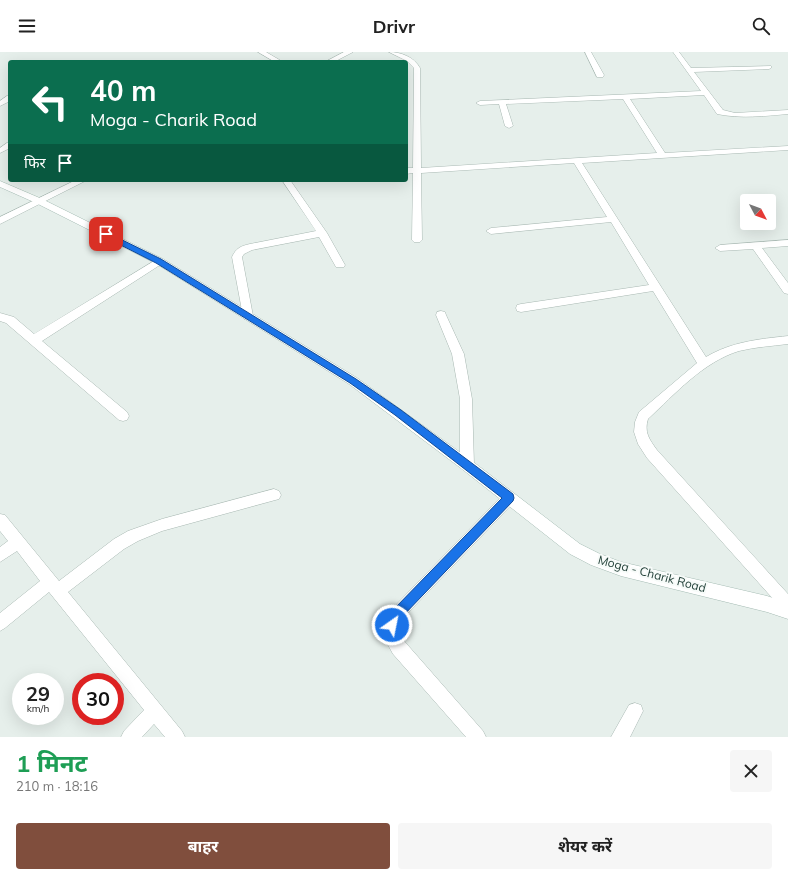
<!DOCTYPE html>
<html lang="hi">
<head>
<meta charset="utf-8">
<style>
	body { margin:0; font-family:Mulish,"Noto Sans Devanagari",sans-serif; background:#f6f6f6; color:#222; height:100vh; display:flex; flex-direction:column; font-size:15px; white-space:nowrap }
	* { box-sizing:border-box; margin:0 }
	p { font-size:13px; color:#767676 }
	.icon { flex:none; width:22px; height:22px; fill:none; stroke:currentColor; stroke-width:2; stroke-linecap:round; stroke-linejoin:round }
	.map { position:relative; height:685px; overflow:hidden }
	.side { display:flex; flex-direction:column; background:#fff; flex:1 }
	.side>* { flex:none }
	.top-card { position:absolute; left:8px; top:8px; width:400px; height:122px; border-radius:4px; box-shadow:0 4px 16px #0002; background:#0b6e4f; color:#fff; overflow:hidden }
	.needle { width:26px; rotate:131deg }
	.buttons { position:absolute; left:740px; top:142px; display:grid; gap:8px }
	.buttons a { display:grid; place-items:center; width:36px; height:36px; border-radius:4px; background:#fff; box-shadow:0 4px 16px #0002; font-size:20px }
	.speed { position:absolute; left:12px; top:621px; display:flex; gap:8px; font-size:20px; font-weight:700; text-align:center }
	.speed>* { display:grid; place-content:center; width:52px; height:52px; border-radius:50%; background:#fff; box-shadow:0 4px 16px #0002; line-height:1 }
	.speed small { font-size:10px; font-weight:400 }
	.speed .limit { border:6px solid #d22; background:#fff; color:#111 }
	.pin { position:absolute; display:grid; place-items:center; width:34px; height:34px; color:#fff; margin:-17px; border-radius:8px; box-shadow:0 2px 6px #0006 }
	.me { position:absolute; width:44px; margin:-22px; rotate:33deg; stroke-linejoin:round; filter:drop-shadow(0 0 3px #0008) }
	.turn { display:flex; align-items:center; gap:14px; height:84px; padding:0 16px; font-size:18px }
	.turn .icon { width:52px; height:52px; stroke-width:2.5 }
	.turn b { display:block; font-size:28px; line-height:34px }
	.then { display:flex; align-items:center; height:38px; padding:0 16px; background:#0003; gap:8px; font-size:15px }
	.round { display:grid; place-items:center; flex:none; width:42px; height:42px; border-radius:4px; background:#f6f6f6 }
	.headline { display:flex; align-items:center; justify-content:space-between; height:68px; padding:0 16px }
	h1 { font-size:24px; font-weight:700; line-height:30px; color:#1e9e55 }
	.primary-button { display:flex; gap:8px; margin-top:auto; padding:8px 16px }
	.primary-button a { flex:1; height:46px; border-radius:4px; background:#804e3d; color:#fff; font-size:16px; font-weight:700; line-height:46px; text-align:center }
	.primary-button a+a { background:#f6f6f6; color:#222 }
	header { display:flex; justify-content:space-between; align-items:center; height:52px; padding:0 16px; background:#fff; font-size:18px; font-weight:700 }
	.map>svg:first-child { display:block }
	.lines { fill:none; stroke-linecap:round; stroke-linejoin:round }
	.street-casing { stroke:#a8b8b2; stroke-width:1 }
	.secondary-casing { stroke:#a4bbb3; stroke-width:1 }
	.street { fill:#fff; fill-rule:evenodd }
	.secondary { fill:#fff; fill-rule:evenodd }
	.route { fill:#1a73e8; stroke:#114b97 }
	.labels { text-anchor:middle; stroke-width:4; stroke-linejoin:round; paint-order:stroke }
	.street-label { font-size:12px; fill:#24423a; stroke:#f7fbf9 }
</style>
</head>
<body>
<header><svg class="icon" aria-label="menu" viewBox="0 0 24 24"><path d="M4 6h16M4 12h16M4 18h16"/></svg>Drivr<svg class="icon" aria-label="search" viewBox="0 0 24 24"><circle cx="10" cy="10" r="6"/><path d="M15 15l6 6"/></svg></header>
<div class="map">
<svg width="788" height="685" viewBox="0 0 788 685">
	<rect width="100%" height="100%" fill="#e6efeb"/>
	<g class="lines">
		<g class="street-casing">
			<g id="street">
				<path d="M 258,0 L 266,0 L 283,10 L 275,10 Z"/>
				<path d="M 344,0 L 353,0 L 334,10 L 325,10 Z"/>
				<path d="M 389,0 C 401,0 414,5 420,16 L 421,116 L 657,101 L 623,47 L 506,52 L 513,74 L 509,76 L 505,74 L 499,52 L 480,53 L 476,51 L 480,49 L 701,39 L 673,0 L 679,0 L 691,16 L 771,14 L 771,16 L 769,17 L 694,20 L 723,58 L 735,61 L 788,58 L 788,62 C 764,64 741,67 717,62 L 704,43 L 630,47 L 665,101 L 788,94 L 788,98 L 582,111 L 706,305 C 731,290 759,287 788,284 L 788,292 C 772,294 755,295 739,299 C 703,310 675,342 648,367 C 644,380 649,387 657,398 L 788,542 L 788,561 L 783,558 L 647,406 L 638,392 L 634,380 L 635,370 L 639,360 L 697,311 L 653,239 L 521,260 L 517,259 L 516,256 L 517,253 L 521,252 L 649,233 L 611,170 L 491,182 L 486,179 L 491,176 L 607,165 L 574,111 L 421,121 L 422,188 L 420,190 L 414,190 L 412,188 L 413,121 L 406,122 L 406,116 L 413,116 L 414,16 L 407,9 Z"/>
				<path d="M 585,0 L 591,0 L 604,23 L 603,25 L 597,25 Z"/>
				<path d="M 7,44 L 10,44 L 10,49 L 0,54 L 0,49 Z"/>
				<path d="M 7,91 L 10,91 L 10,96 L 0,101 L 0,96 Z"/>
				<path d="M 76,128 L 87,128 L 0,172 L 0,165 Z"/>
				<path d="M 282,128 L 290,128 L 327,181 L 345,213 L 344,215 L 336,215 L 319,185 L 252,198 L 244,202 L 242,205 L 253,264 L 252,267 L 244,267 L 243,264 L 232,205 C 236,196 241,194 250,192 L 316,179 Z"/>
				<path d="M 788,188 L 788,194 L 762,196 L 788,231 L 788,242 L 784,241 L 753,197 L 720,199 L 715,196 L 720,193 Z"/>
				<path d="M 159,206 L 163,207 L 164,209 L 163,211 L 42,289 L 127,360 L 129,364 L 127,368 L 123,369 L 119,368 L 6,271 L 0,269 L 0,261 L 14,265 L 34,282 Z"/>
				<path d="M 441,259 L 445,260 L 446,263 L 464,302 L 472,347 L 474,413 L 472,417 L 467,419 L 462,417 L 460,413 L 460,347 L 452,302 L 436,263 L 437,260 Z"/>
				<path d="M 274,437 L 279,439 L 281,443 L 279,447 L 162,479 L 138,489 L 124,497 L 68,540 L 182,679 L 185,685 L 165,685 L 154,672 L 142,685 L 121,685 L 124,679 L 144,658 L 49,540 L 5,576 L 0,579 L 0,561 L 40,529 L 17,499 L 0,510 L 0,495 L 8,489 L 0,479 L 0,462 L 5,463 L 59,529 L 114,487 L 128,479 L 162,467 Z"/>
				<path d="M 509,440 L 514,442 L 516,446 L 514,450 L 402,567 C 399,576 400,582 405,590 L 483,679 L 486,685 L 466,685 L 393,602 C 382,583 383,576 392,557 L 504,442 Z"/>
				<path d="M 635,651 L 641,653 L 643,659 L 630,685 L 611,685 L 629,653 Z"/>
			</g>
		</g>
		<g class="secondary-casing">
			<path id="secondary" d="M 0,129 L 42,147 L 163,207 L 357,326 L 472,409 L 580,492 L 600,502 L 621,510 L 767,544 L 788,551 L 788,567 L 767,560 L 621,524 L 591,513 L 570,502 L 462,417 L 349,332 L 155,211 L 36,151 L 0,135 Z"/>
		</g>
		<use href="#street" class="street"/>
		<use href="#secondary" class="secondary"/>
	</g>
	<path class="route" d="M 106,180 L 161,207 L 356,327 L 401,358 L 513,442 L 514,446 L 513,449 L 401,566 L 396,577 L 392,579 L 387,577 L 386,573 L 393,558 L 502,446 L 395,363 L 350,331 L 156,211 L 103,184 L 103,181 Z"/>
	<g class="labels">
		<g class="street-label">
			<text transform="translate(652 522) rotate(15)" y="4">Moga - Charik Road</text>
		</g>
	</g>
</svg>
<div class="buttons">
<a><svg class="needle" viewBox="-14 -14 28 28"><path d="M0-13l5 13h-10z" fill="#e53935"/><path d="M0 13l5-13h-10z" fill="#767676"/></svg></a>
</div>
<div class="speed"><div>29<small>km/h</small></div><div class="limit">30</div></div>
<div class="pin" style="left:106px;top:182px;background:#d93025"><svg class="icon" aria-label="arrive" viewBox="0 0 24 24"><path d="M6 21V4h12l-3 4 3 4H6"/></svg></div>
<svg class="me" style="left:392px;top:573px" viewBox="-20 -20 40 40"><circle r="17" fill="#1a73e8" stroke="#fff" stroke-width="3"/><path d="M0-11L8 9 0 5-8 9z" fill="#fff"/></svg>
<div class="top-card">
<div class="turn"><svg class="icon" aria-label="left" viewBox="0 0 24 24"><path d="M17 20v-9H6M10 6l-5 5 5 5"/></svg><div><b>40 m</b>Moga - Charik Road</div></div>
<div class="then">फिर<svg class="icon" aria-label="arrive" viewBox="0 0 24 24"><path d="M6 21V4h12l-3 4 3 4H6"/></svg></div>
</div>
</div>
<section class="side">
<div class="headline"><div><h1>1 मिनट</h1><p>210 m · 18:16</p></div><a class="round"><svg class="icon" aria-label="close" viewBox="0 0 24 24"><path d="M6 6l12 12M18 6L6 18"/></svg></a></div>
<div class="primary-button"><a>बाहर</a><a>शेयर करें</a></div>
</section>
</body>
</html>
